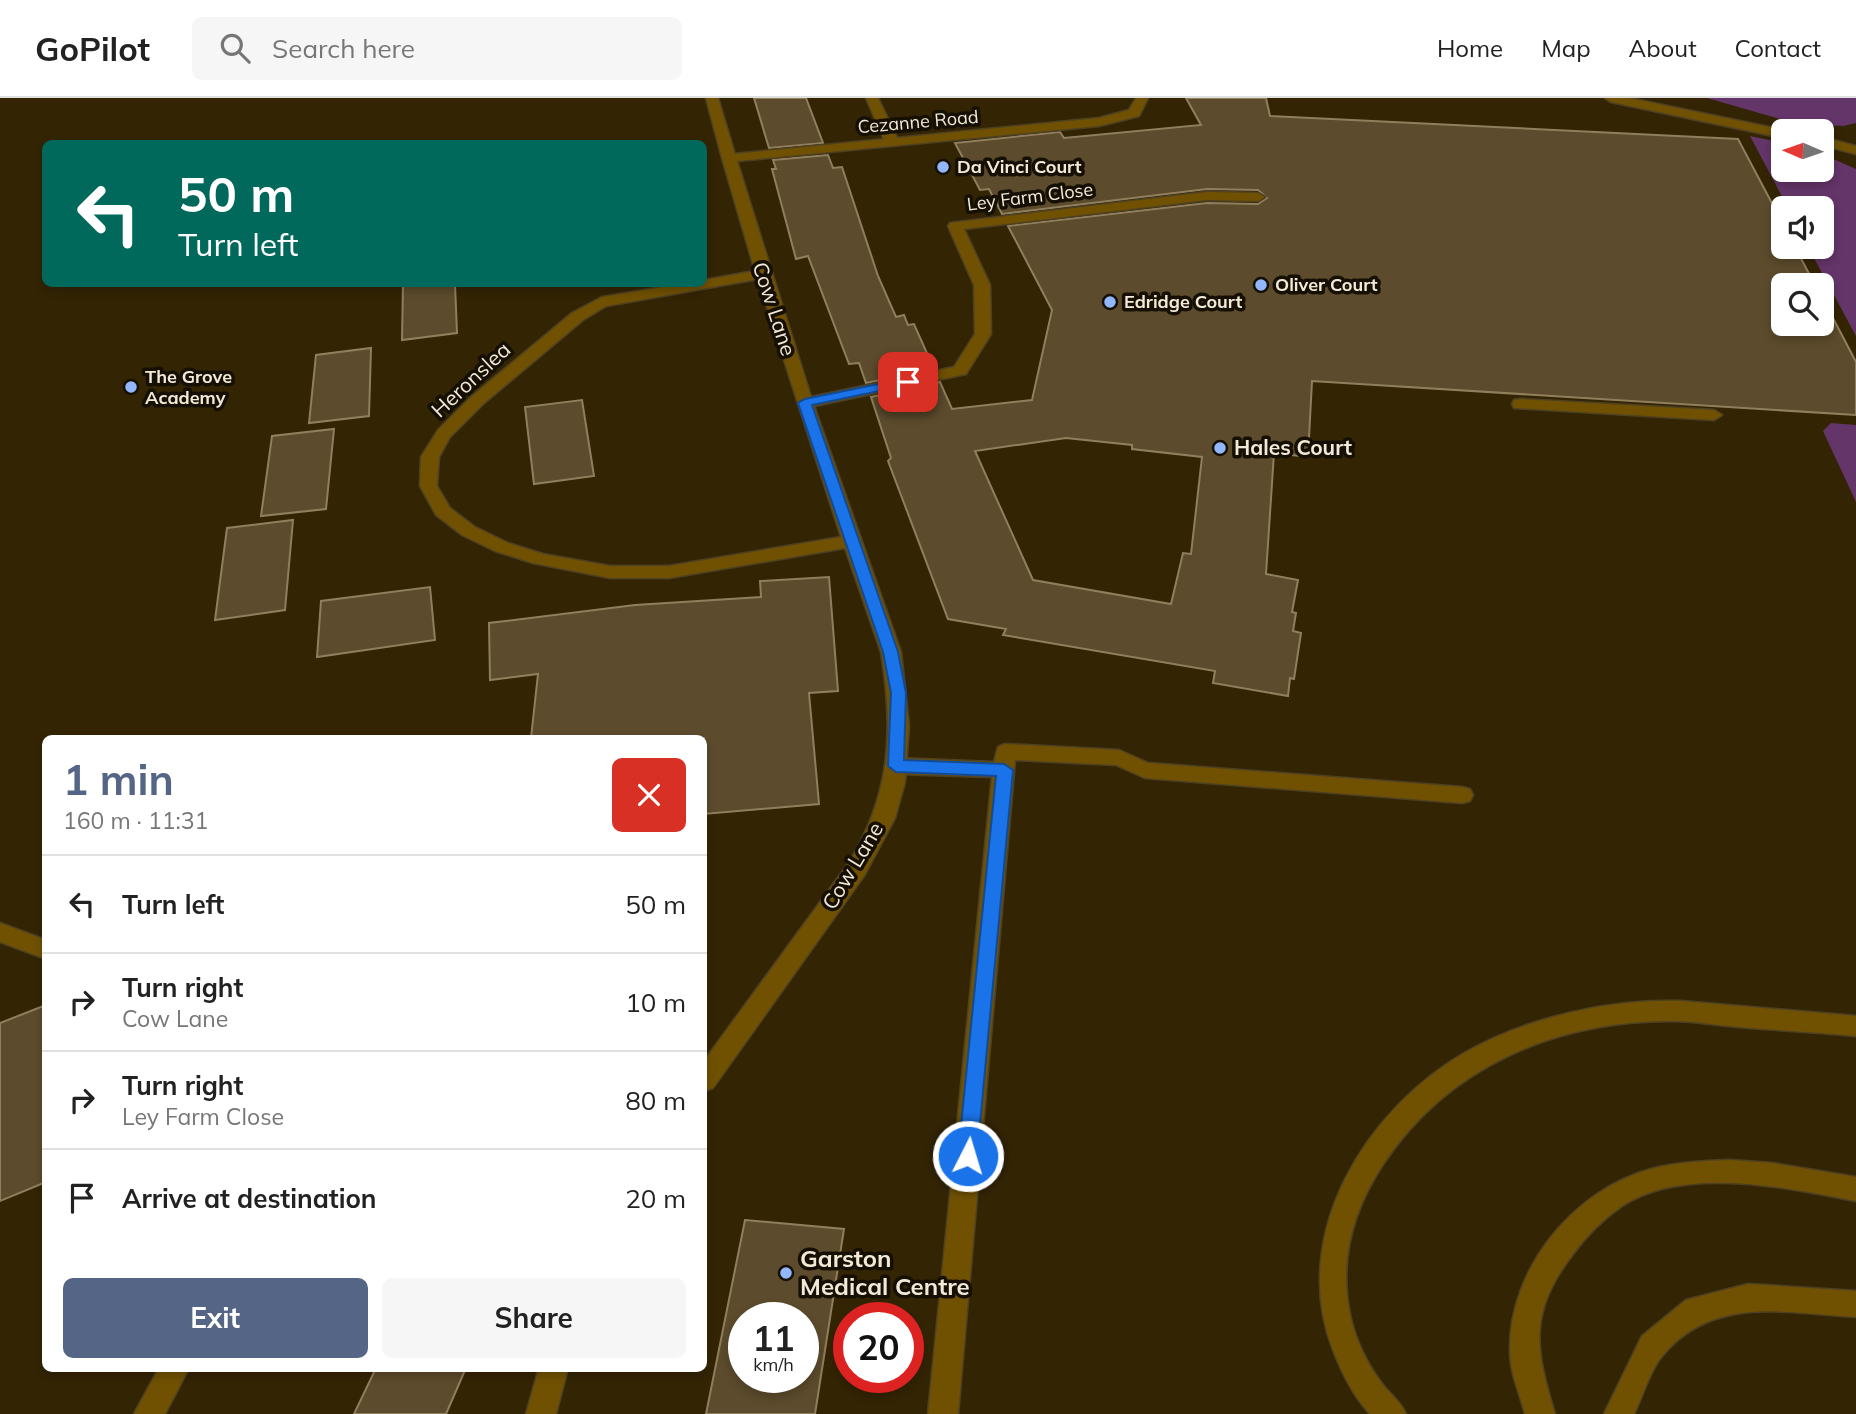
<!DOCTYPE html>
<html lang="en">
<head>
<meta charset="utf-8">
<style>
	body { margin:0; font-family:Mulish,sans-serif; background:#f6f6f6; color:#222; height:100vh; display:flex; flex-direction:column; font-size:26px; white-space:nowrap }
	* { box-sizing:border-box; margin:0 }
	p { font-size:23px; color:#767676 }
	.icon { flex:none; width:38px; height:38px; fill:none; stroke:currentColor; stroke-width:2; stroke-linecap:round; stroke-linejoin:round }
	.map { position:relative; flex:1; overflow:hidden }
	.side { position:absolute; left:42px; top:637px; width:665px; height:637px; display:flex; flex-direction:column; background:#fff; border-radius:10px; box-shadow:0 4px 10px #0003 }
	.side>* { flex:none }
	.guide { position:absolute; left:42px; top:42px; width:665px; height:147px; border-radius:10px; box-shadow:0 4px 10px #0003; background:#00695c; color:#fff; overflow:hidden }
	.needle { width:46px; rotate:272deg }
	.tools { position:absolute; left:1771px; top:21px; display:grid; gap:14px }
	.tools a { display:grid; place-items:center; width:63px; height:63px; border-radius:10px; background:#fff; box-shadow:0 4px 10px #0003; font-size:35px }
	.speed { position:absolute; left:728px; top:1204px; display:flex; gap:14px; font-size:35px; font-weight:700; text-align:center }
	.speed>* { display:grid; place-content:center; width:91px; height:91px; border-radius:50%; background:#fff; box-shadow:0 4px 10px #0003; line-height:1 }
	.speed small { font-size:18px; font-weight:400 }
	.speed .limit { border:10px solid #d22; background:#fff; color:#111 }
	.pin { position:absolute; display:grid; place-items:center; width:60px; height:60px; color:#fff; margin:-30px; border-radius:14px; box-shadow:0 4px 10px #0006 }
	.me { position:absolute; width:77px; margin:-38px; rotate:5deg; stroke-linejoin:round; filter:drop-shadow(0 0 5px #0008) }
	.turn { display:flex; align-items:center; gap:24px; height:147px; padding:0 21px; font-size:32px }
	.turn .icon { width:91px; height:91px; stroke-width:2.5 }
	.turn b { display:block; font-size:49px; line-height:60px }
	.round { display:grid; place-items:center; flex:none; width:74px; height:74px; border-radius:10px; background:#f6f6f6 }
	.headline { display:flex; align-items:center; justify-content:space-between; height:119px; padding:0 21px }
	h1 { font-size:42px; font-weight:700; line-height:52px; color:#556585 }
	.primary-button { display:flex; gap:14px; margin-top:auto; padding:14px 21px }
	.primary-button a { flex:1; height:80px; border-radius:10px; background:#556585; color:#fff; font-size:28px; font-weight:700; line-height:80px; text-align:center }
	.primary-button a+a { background:#f6f6f6; color:#222 }
	ul { padding:0; list-style:none }
	li { display:flex; align-items:center; gap:21px; height:98px; padding:0 21px; border-top:2px solid #e0e0e0 }
	li div { flex:1 }
	li b { display:block; font-size:26px }
	li em { font-style:normal }
	header { display:flex; align-items:center; gap:42px; box-sizing:border-box; height:98px; padding:0 35px; background:#fff; border-bottom:2px solid #e0e0e0 }
	header strong { font-size:33px }
	nav { display:flex; gap:38px; margin-inline-start:auto; font-size:24px }
	.search { width:490px; height:63px; background:#f6f6f6; display:flex; align-items:center; gap:18px; box-sizing:border-box; padding:0 24px; border-radius:10px; color:#767676; font-size:26px }
	.map>svg:first-child { display:block }
	.green { fill:#643569 }
	.building { fill:#5c4b2c; stroke:#907f5d; stroke-width:2; fill-rule:evenodd }
	.lines { fill:none; stroke-linecap:round; stroke-linejoin:round }
	.lane-casing { stroke:#4e4022; stroke-width:3 }
	.street-casing { stroke:#4e4022; stroke-width:3 }
	.lane { fill:#705102; fill-rule:evenodd }
	.street { fill:#705102; fill-rule:evenodd }
	.route { fill:#1a73e8; stroke:#114b97; stroke-width:2 }
	.poi-dot { fill:#93b7fd; stroke:#150f04; stroke-width:2.5 }
	.labels { text-anchor:middle; stroke-width:7; stroke-linejoin:round; paint-order:stroke }
	.far-street-label { font-size:18px; fill:#f3e9d7; stroke:#150f04 }
	.far-poi-label { font-size:18px; font-weight:bold; fill:#f3e9d7; stroke:#150f04; text-anchor:start }
	.street-label { font-size:21px; fill:#f3e9d7; stroke:#150f04 }
	.poi-label { font-size:21px; font-weight:bold; fill:#f3e9d7; stroke:#150f04; text-anchor:start }
	.near-poi-label { font-size:24px; font-weight:bold; fill:#f3e9d7; stroke:#150f04; text-anchor:start }
</style>
</head>
<body>
<header>
<strong>GoPilot</strong>
<div class="search"><svg class="icon" aria-label="search" viewBox="0 0 24 24"><circle cx="10" cy="10" r="6"/><path d="M15 15l6 6"/></svg>Search here</div>
<nav><a>Home</a><a>Map</a><a>About</a><a>Contact</a></nav>
</header>
<div class="map">
<svg width="1856" height="1316" viewBox="0 0 1856 1316">
	<rect width="100%" height="100%" fill="#332404"/>
	<g class="green">
		<path d="M 1707,0 L 1856,0 L 1856,25 L 1843,28 L 1794,25 Z"/>
		<path d="M 1750,38 L 1783,45 L 1783,72 L 1822,72 L 1822,56 L 1856,71 L 1856,238 L 1808,149 L 1822,149 L 1822,110 L 1788,110 Z"/>
		<path d="M 1831,325 L 1856,327 L 1856,404 L 1823,333 Z"/>
	</g>
	<g class="building">
		<path d="M 754,0 L 806,0 L 823,45 L 769,50 Z"/>
		<path d="M 1186,0 L 1266,0 L 1270,18 L 1738,41 L 1783,126 L 1783,149 L 1795,149 L 1815,187 L 1783,187 L 1783,226 L 1822,226 L 1822,199 L 1856,264 L 1856,317 L 1312,283 L 1308,359 L 1274,355 L 1266,476 L 1298,482 L 1292,514 L 1296,515 L 1293,533 L 1301,535 L 1294,581 L 1290,580 L 1288,598 L 1213,585 L 1215,573 L 1003,537 L 1006,531 L 948,521 L 888,363 L 891,360 L 871,299 L 940,284 L 952,311 L 1032,302 L 1052,212 L 1008,128 L 1207,105 L 1258,106 L 1267,100 L 1258,92 L 1207,91 L 1002,116 L 989,91 L 980,92 L 955,45 L 1060,34 L 1064,40 L 1201,27 ZM 1066,340 L 1132,347 L 1132,351 L 1202,359 L 1191,456 L 1183,455 L 1171,506 L 1033,482 L 975,353 Z"/>
		<path d="M 828,57 L 833,70 L 842,69 L 878,178 L 896,219 L 904,217 L 908,227 L 914,226 L 934,271 L 866,285 L 859,265 L 849,266 L 808,158 L 796,161 L 772,71 L 776,71 L 773,62 Z"/>
		<path d="M 403,186 L 455,186 L 457,235 L 402,242 Z"/>
		<path d="M 371,250 L 369,318 L 309,325 L 316,257 Z"/>
		<path d="M 582,302 L 594,378 L 534,386 L 525,309 Z"/>
		<path d="M 334,331 L 326,411 L 261,418 L 272,338 Z"/>
		<path d="M 293,422 L 285,512 L 215,522 L 227,430 Z"/>
		<path d="M 829,479 L 838,593 L 809,595 L 819,706 L 704,716 L 704,640 L 531,640 L 538,576 L 490,582 L 489,525 L 635,507 L 761,499 L 760,483 Z"/>
		<path d="M 430,489 L 435,542 L 317,559 L 321,503 Z"/>
		<path d="M 46,907 L 46,1084 L 0,1103 L 0,925 Z"/>
		<path d="M 745,1122 L 844,1131 L 815,1316 L 706,1316 ZM 744,1220 L 803,1220 L 803,1279 L 744,1279 Z"/>
		<path d="M 376,1270 L 466,1270 L 446,1316 L 354,1316 Z"/>
	</g>
	<g class="lines">
		<g class="lane-casing">
			<g id="lane">
				<path d="M 706,0 L 718,0 L 736,60 L 734,63 L 724,63 L 722,60 Z"/>
				<path d="M 866,0 L 878,0 L 899,44 L 897,47 L 887,47 L 885,44 Z"/>
				<path d="M 1605,0 L 1629,0 L 1788,33 L 1783,33 L 1783,40 L 1611,4 Z"/>
				<path d="M 1822,39 L 1856,48 L 1856,56 L 1822,47 Z"/>
				<path d="M 1520,301 L 1714,312 L 1722,317 L 1714,322 L 1514,310 L 1512,306 L 1514,302 Z"/>
				<path d="M 1005,646 L 1119,652 L 1148,665 L 1462,689 L 1470,691 L 1473,697 L 1470,703 L 1462,705 L 1145,680 L 1116,667 L 1015,662 L 958,1316 L 928,1316 L 992,679 L 896,676 L 889,673 L 885,668 L 889,663 L 896,660 L 994,664 L 998,649 Z"/>
				<path d="M 1681,903 L 1856,918 L 1856,938 C 1814,934 1771,932 1729,928 C 1710,926 1691,923 1671,923 C 1556,923 1449,968 1384,1065 C 1352,1113 1338,1164 1351,1221 C 1357,1246 1368,1267 1383,1287 C 1391,1297 1401,1304 1406,1316 L 1370,1316 C 1353,1298 1342,1275 1333,1252 C 1288,1137 1366,1011 1466,954 C 1528,919 1610,901 1681,903 Z"/>
				<path d="M 159,1270 L 189,1270 L 165,1316 L 134,1316 Z"/>
			</g>
		</g>
		<g class="street-casing">
			<g id="street">
				<path d="M 1136,0 L 1148,0 L 1139,18 L 1099,28 L 737,63 L 811,299 L 954,269 L 975,236 L 974,187 L 948,128 L 950,125 L 1207,94 L 1258,95 L 1265,99 L 1258,103 L 1207,102 L 964,131 L 990,187 L 991,236 L 966,276 L 814,308 L 901,554 L 909,628 L 905,684 L 895,720 L 864,778 L 713,990 L 704,993 L 704,963 L 848,766 C 891,697 894,633 881,554 L 845,450 L 669,480 L 610,480 L 533,465 L 495,453 L 462,437 L 436,417 L 420,388 L 421,359 L 438,332 L 471,299 L 572,215 L 602,199 L 682,186 L 704,186 L 704,182 L 755,173 L 722,60 L 724,57 L 1099,20 L 1129,12 ZM 758,181 L 841,439 L 669,468 L 610,468 L 543,456 L 508,445 L 475,429 L 450,410 L 437,388 L 439,359 L 450,339 L 483,306 L 583,222 L 606,208 Z"/>
				<path d="M 0,825 L 46,842 L 46,861 L 0,844 Z"/>
				<path d="M 1730,1062 L 1772,1065 L 1856,1079 L 1856,1103 C 1788,1090 1684,1067 1622,1108 C 1602,1122 1587,1137 1573,1156 C 1528,1215 1535,1250 1555,1316 L 1525,1316 C 1520,1296 1510,1275 1510,1254 C 1508,1172 1573,1092 1651,1071 C 1677,1064 1703,1063 1730,1062 Z"/>
				<path d="M 1748,1186 L 1856,1193 L 1856,1219 C 1787,1215 1713,1197 1663,1257 C 1650,1272 1643,1298 1634,1316 L 1604,1316 L 1642,1238 L 1686,1202 Z"/>
				<path d="M 539,1270 L 568,1270 L 556,1316 L 526,1316 Z"/>
			</g>
		</g>
		<use href="#lane" class="lane"/>
		<use href="#street" class="street"/>
	</g>
	<path class="route" d="M 908,280 L 913,281 L 913,286 L 812,307 L 898,554 L 906,595 L 904,662 L 1004,666 L 1013,672 L 977,1058 L 975,1064 L 968,1067 L 961,1064 L 958,1058 L 996,678 L 896,674 L 888,668 L 891,595 L 883,554 L 798,305 L 805,301 Z"/>
	<g class="poi-dot">
		<circle cx="943" cy="69" r="7"/>
		<circle cx="1261" cy="187" r="7"/>
		<circle cx="1110" cy="204" r="7"/>
		<circle cx="131" cy="289" r="7"/>
		<circle cx="1220" cy="350" r="7"/>
		<circle cx="786" cy="1175" r="7"/>
	</g>
	<g class="labels">
		<g class="far-street-label">
			<text transform="translate(918 24) rotate(-5)" y="6">Cezanne Road</text>
			<text transform="translate(1030 99) rotate(-7)" y="6">Ley Farm Close</text>
		</g>
		<g class="far-poi-label">
			<text x="957" y="75">Da Vinci Court</text>
			<text x="1275" y="193">Oliver Court</text>
			<text x="1124" y="210">Edridge Court</text>
			<text x="145" y="285">The Grove<tspan x="145" dy="21">Academy</tspan></text>
		</g>
		<g class="street-label">
			<text transform="translate(774 211) rotate(72)" y="7">Cow Lane</text>
			<text transform="translate(471 282) rotate(-43)" y="7">Heronslea</text>
			<text transform="translate(853 768) rotate(-59)" y="7">Cow Lane</text>
		</g>
		<g class="poi-label">
			<text x="1234" y="357">Hales Court</text>
		</g>
		<g class="near-poi-label">
			<text x="800" y="1169">Garston<tspan x="800" dy="28">Medical Centre</tspan></text>
		</g>
	</g>
</svg>
<div class="tools">
<a><svg class="needle" viewBox="-14 -14 28 28"><path d="M0-13l5 13h-10z" fill="#e53935"/><path d="M0 13l5-13h-10z" fill="#767676"/></svg></a>
<a><svg class="icon" aria-label="sound" viewBox="0 0 24 24"><path d="M4 9h4l5-4v14l-5-4H4zM17 9q2 3 0 6"/></svg></a>
<a><svg class="icon" aria-label="search" viewBox="0 0 24 24"><circle cx="10" cy="10" r="6"/><path d="M15 15l6 6"/></svg></a>
</div>
<div class="speed"><div>11<small>km/h</small></div><div class="limit">20</div></div>
<div class="pin" style="left:908px;top:284px;background:#d93025"><svg class="icon" aria-label="arrive" viewBox="0 0 24 24"><path d="M6 21V4h12l-3 4 3 4H6"/></svg></div>
<svg class="me" style="left:968px;top:1058px" viewBox="-20 -20 40 40"><circle r="17" fill="#1a73e8" stroke="#fff" stroke-width="3"/><path d="M0-11L8 9 0 5-8 9z" fill="#fff"/></svg>
<div class="guide">
<div class="turn"><svg class="icon" aria-label="left" viewBox="0 0 24 24"><path d="M17 20v-9H6M10 6l-5 5 5 5"/></svg><div><b>50 m</b>Turn left</div></div>
</div>
<section class="side">
<div class="headline"><div><h1>1 min</h1><p>160 m · 11:31</p></div><a class="round" style="background:#d93025;color:#fff"><svg class="icon" aria-label="close" viewBox="0 0 24 24"><path d="M6 6l12 12M18 6L6 18"/></svg></a></div>
<ul>
<li><svg class="icon" aria-label="left" viewBox="0 0 24 24"><path d="M17 20v-9H6M10 6l-5 5 5 5"/></svg><div><b>Turn left</b></div><em>50 m</em></li>
<li><svg class="icon" aria-label="right" viewBox="0 0 24 24"><path d="M7 20v-9h11M14 6l5 5-5 5"/></svg><div><b>Turn right</b><p>Cow Lane</p></div><em>10 m</em></li>
<li><svg class="icon" aria-label="right" viewBox="0 0 24 24"><path d="M7 20v-9h11M14 6l5 5-5 5"/></svg><div><b>Turn right</b><p>Ley Farm Close</p></div><em>80 m</em></li>
<li><svg class="icon" aria-label="arrive" viewBox="0 0 24 24"><path d="M6 21V4h12l-3 4 3 4H6"/></svg><div><b>Arrive at destination</b></div><em>20 m</em></li>
</ul>
<div class="primary-button"><a>Exit</a><a>Share</a></div>
</section>
</div>
</body>
</html>
